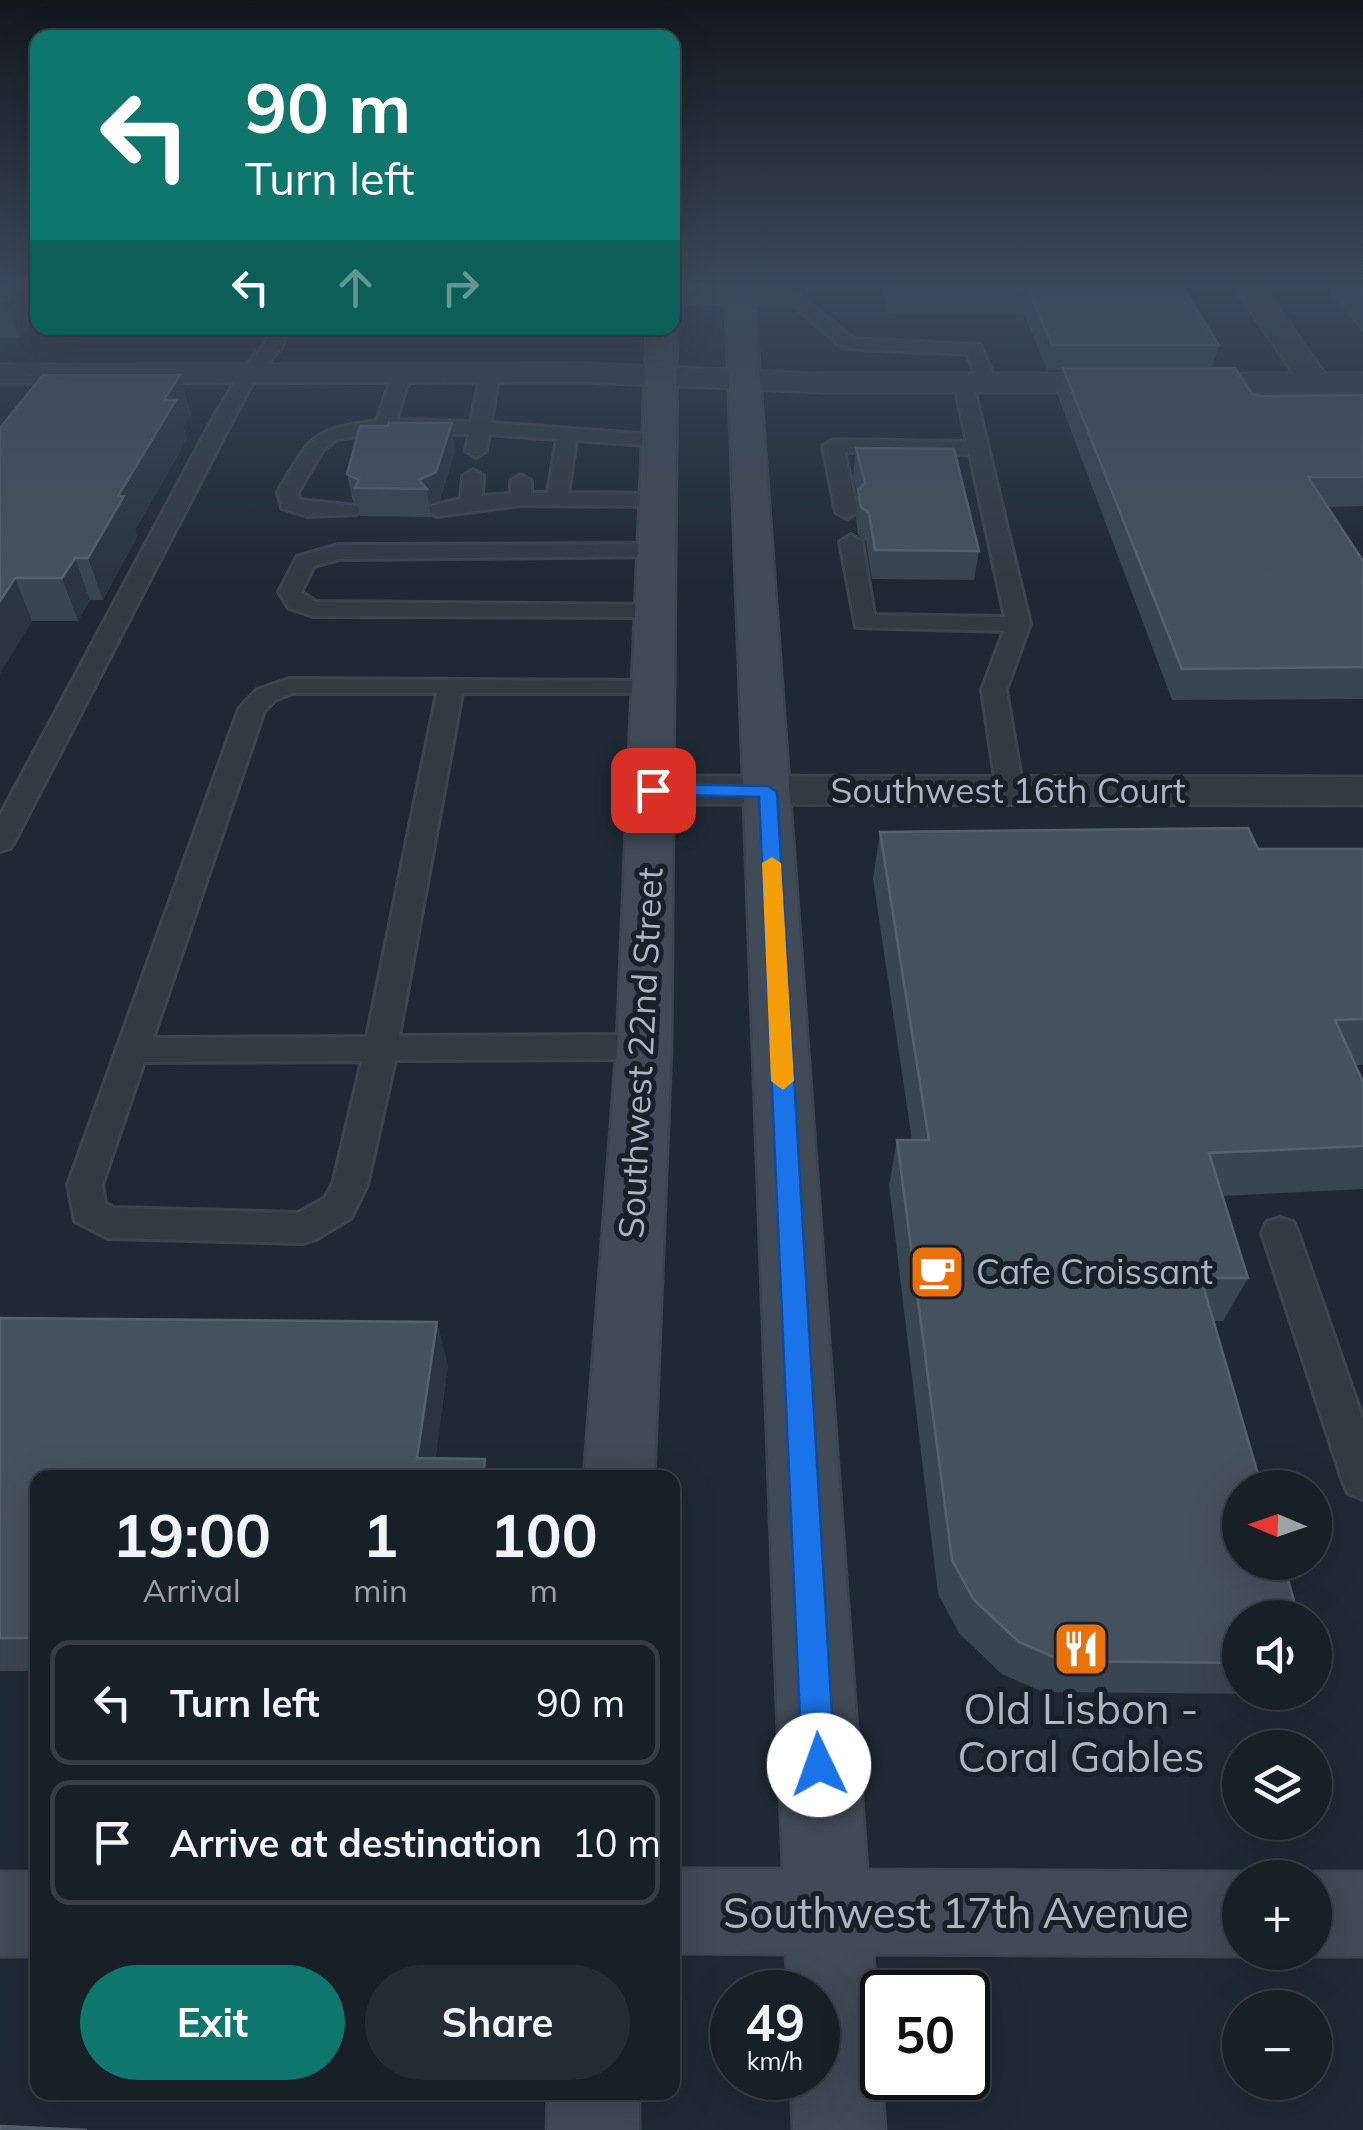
<!DOCTYPE html>
<html lang="en">
<head>
<meta charset="utf-8">
<style>
	body { margin:0; font-family:Mulish,sans-serif; background:#242c33; color:#f1f3f6; height:100vh; display:flex; flex-direction:column; font-size:38px; white-space:nowrap }
	* { box-sizing:border-box; margin:0 }
	p { font-size:32px; color:#9ea2a7 }
	.icon { flex:none; width:55px; height:55px; fill:none; stroke:currentColor; stroke-width:2; stroke-linecap:round; stroke-linejoin:round }
	.map { position:relative; flex:1; overflow:hidden }
	.details { position:absolute; left:30px; top:1470px; width:650px; height:630px; display:flex; flex-direction:column; background:#171f27; border-radius:20px; box-shadow:0 10px 40px #0002,0 0 0 2px #363d44 }
	.details>* { flex:none }
	.top-card { position:absolute; left:30px; top:30px; width:650px; height:305px; border-radius:20px; box-shadow:0 10px 40px #0002,0 0 0 2px #363d44; background:#0f766e; color:#fff; overflow:hidden }
	.needle { width:65px; rotate:272deg }
	.buttons { position:absolute; left:1222px; top:1470px; display:grid; gap:20px }
	.buttons a { display:grid; place-items:center; width:110px; height:110px; border-radius:50%; background:#171f27; box-shadow:0 10px 40px #0002,0 0 0 2px #363d44; font-size:50px }
	.speed { position:absolute; left:710px; top:1970px; display:flex; gap:20px; font-size:50px; font-weight:700; text-align:center }
	.speed>* { display:grid; place-content:center; width:130px; height:130px; border-radius:50%; background:#171f27; box-shadow:0 10px 40px #0002,0 0 0 2px #363d44; line-height:1 }
	.speed small { font-size:25px; font-weight:400 }
	.speed .limit { border:5px solid #111; border-radius:15px; background:#fff; color:#111 }
	.pin { position:absolute; display:grid; place-items:center; width:85px; height:85px; color:#fff; margin:-42px; border-radius:20px; box-shadow:0 5px 15px #0006 }
	.me { position:absolute; width:110px; margin:-55px; rotate:357deg; stroke-linejoin:round; filter:drop-shadow(0 0 8px #0008) }
	.turn { display:flex; align-items:center; gap:35px; height:210px; padding:0 50px; font-size:45px }
	.turn .icon { width:130px; height:130px; stroke-width:2.5 }
	.turn b { display:block; font-size:70px; line-height:85px }
	.lanes { display:flex; align-items:center; height:95px; padding:0 50px; background:#0003; justify-content:center; gap:50px; direction:ltr }
	.lanes .off { opacity:.35 }
	.eta { display:flex; justify-content:space-evenly; align-items:center; height:170px; text-align:center }
	.eta b { font-size:60px; font-weight:700; line-height:70px }
	.cta { display:flex; gap:20px; margin-top:auto; padding:20px 50px }
	.cta a { flex:1; height:115px; border-radius:60px; background:#0f766e; color:#fff; font-size:40px; font-weight:700; line-height:115px; text-align:center }
	.cta a+a { background:#242c33; color:#f1f3f6 }
	ul { padding:0; list-style:none }
	li { display:flex; align-items:center; gap:30px; height:125px; margin:0 20px 15px; padding:0 30px; border:5px solid #363d44; border-radius:20px }
	li div { flex:1 }
	li b { display:block; font-size:38px }
	li em { font-style:normal }
	.map>svg:first-child { display:block }
	.lines { fill:none; stroke-linecap:round; stroke-linejoin:round }
	.lane-casing { stroke:#3c444e; stroke-width:6 }
	.street-casing { stroke:#3c444e; stroke-width:5 }
	.secondary-casing { stroke:#3c444e; stroke-width:5 }
	.lane { fill:#323b44; fill-rule:evenodd }
	.street { fill:#323b44; fill-rule:evenodd }
	.secondary { fill:#414a57; fill-rule:evenodd }
	.wall { fill:#3a4552 }
	.shaded-wall { fill:#2a3541 }
	.building { fill:#46515e; stroke:#56616e; stroke-width:2.5 }
	.route { fill:#1a73e8; stroke:#114b97; stroke-width:2.5 }
	.slow { fill:#f59e0b }
	.labels { text-anchor:middle; stroke-width:10; stroke-linejoin:round; paint-order:stroke }
	.street-label { font-size:35px; fill:#acb5c2; stroke:#182029 }
	.poi-label { font-size:35px; fill:#acb5c2; stroke:#182029; text-anchor:start }
	.near-poi-label { font-size:42px; fill:#acb5c2; stroke:#182029 }
	.near-street-label { font-size:42px; fill:#acb5c2; stroke:#182029 }
</style>
</head>
<body>
<div class="map">
<svg width="1363" height="2130" viewBox="0 0 1363 2130">
	<rect width="100%" height="100%" fill="#1f2934"/>
	<g class="lines">
		<g class="lane-casing">
			<g id="lane">
				<path d="M 672,292 L 797,294 L 854,339 L 980,345 L 997,385 L 995,389 L 981,389 L 967,354 L 843,348 L 793,304 L 672,302 Z"/>
				<path d="M 272,328 L 289,328 L 281,348 L 257,375 L 234,417 L 14,842 L 10,848 L 0,851 L 0,816 L 214,417 L 243,369 L 264,346 Z"/>
				<path d="M 402,368 L 411,373 L 396,420 L 471,422 L 481,373 L 490,368 L 499,373 L 491,423 L 667,436 L 670,440 L 660,446 L 576,440 L 568,493 L 659,494 L 669,500 L 659,506 L 521,505 L 437,516 L 426,510 L 430,506 L 461,499 L 463,476 L 473,470 L 483,476 L 482,496 L 511,494 L 511,481 L 521,475 L 531,481 L 531,493 L 548,493 L 557,439 L 489,434 L 486,451 L 476,457 L 466,451 L 469,434 L 385,432 L 337,439 L 323,450 L 298,492 L 299,500 L 357,506 L 361,510 L 357,514 L 307,516 L 282,508 L 278,492 C 312,435 310,431 377,421 L 393,373 Z"/>
				<path d="M 964,379 L 973,385 L 1030,624 L 1006,690 L 1023,791 L 1010,799 L 997,791 L 982,690 L 1004,631 L 856,627 L 840,542 L 851,535 L 862,542 L 874,615 L 1005,617 L 970,454 L 844,452 L 858,512 L 847,518 L 836,512 L 823,446 L 833,440 L 967,442 L 955,385 Z"/>
				<path d="M 658,544 L 666,546 L 669,551 L 666,556 L 339,559 L 314,566 L 301,592 L 316,602 L 664,605 L 668,610 L 656,617 L 313,616 L 289,608 L 279,592 L 297,557 L 338,545 Z"/>
				<path d="M 289,679 L 665,681 L 668,686 L 665,691 L 656,693 L 462,693 L 399,1036 L 644,1035 L 655,1039 L 660,1047 L 655,1055 L 644,1059 L 395,1060 L 367,1185 L 351,1218 L 316,1239 L 303,1243 L 108,1238 L 75,1221 L 68,1185 L 239,709 L 257,690 ZM 292,693 L 437,693 L 367,1037 L 153,1038 L 264,711 L 275,700 ZM 362,1061 L 333,1184 L 325,1198 L 298,1213 L 114,1208 L 105,1203 L 102,1185 L 144,1062 Z"/>
				<path d="M 1280,1218 L 1293,1222 L 1298,1233 L 1363,1420 L 1363,1499 L 1348,1493 L 1342,1479 L 1262,1233 L 1267,1222 Z"/>
			</g>
		</g>
		<g class="street-casing">
			<g id="street">
				<path d="M 1232,283 L 1260,283 L 1325,374 L 1363,374 L 1363,392 L 820,392 L 585,382 L 0,383 L 0,365 L 585,364 L 820,374 L 1294,374 Z"/>
				<path d="M 653,776 L 1363,777 L 1363,805 L 653,804 L 637,800 L 630,790 L 637,780 Z"/>
			</g>
		</g>
		<g class="secondary-casing">
			<g id="secondary">
				<path d="M 725,283 L 753,283 L 867,1870 L 1240,1872 L 1254,1878 L 1240,1878 L 1240,1952 L 1249,1952 L 1240,1956 L 873,1954 L 885,2130 L 793,2130 L 791,2078 L 818,2078 L 818,1992 L 788,1992 L 786,1954 L 672,1953 L 672,1869 L 783,1869 Z"/>
				<path d="M 672,322 L 677,328 L 671,1047 L 654,1478 L 584,1478 L 617,1047 L 647,328 L 672,328 Z"/>
				<rect x="0" y="1872" width="38" height="84"/>
				<path d="M 1315,1872 L 1363,1872 L 1363,1956 L 1315,1956 L 1306,1952 L 1315,1952 L 1315,1878 L 1301,1878 Z"/>
				<path d="M 548,2092 L 639,2092 L 639,2130 L 547,2130 Z"/>
			</g>
		</g>
		<use href="#lane" class="lane"/>
		<use href="#street" class="street"/>
		<use href="#secondary" class="secondary"/>
	</g>
	<g class="wall">
		<path d="M 0,283 L 38,283 L 38,315 L 19,338 L 0,338 Z"/>
		<path d="M 880,283 L 1180,283 L 1219,345 L 1212,368 L 1252,394 L 1261,396 L 1363,395 L 1363,506 L 1327,507 L 1363,561 L 1363,699 L 1172,700 L 1058,396 L 1063,370 L 1047,370 L 1024,314 L 889,314 Z"/>
		<path d="M 1330,283 L 1363,283 L 1363,333 L 1329,292 L 1331,285 Z"/>
		<path d="M 191,414 L 183,426 L 187,439 L 135,530 L 137,537 L 103,600 L 90,600 L 78,621 L 32,621 L 0,673 L 0,428 Z"/>
		<path d="M 856,448 L 979,551 L 974,580 L 872,579 L 866,541 L 858,535 L 856,518 L 858,495 L 853,476 Z"/>
		<path d="M 455,451 L 440,500 L 429,505 L 431,517 L 360,516 L 358,505 L 353,502 L 347,474 Z"/>
		<path d="M 880,832 L 1258,849 L 1363,849 L 1363,1065 L 1356,1065 L 1363,1082 L 1363,1189 L 1222,1196 L 1248,1278 L 1223,1321 L 1213,1321 L 1240,1618 L 1240,1692 L 1281,1692 L 1280,1694 L 1043,1692 L 1002,1674 L 959,1633 L 938,1594 L 889,1185 L 897,1140 L 912,1140 L 873,879 Z"/>
		<path d="M 0,1318 L 448,1365 L 435,1458 L 485,1459 L 490,1478 L 38,1478 L 38,1671 L 0,1671 Z"/>
	</g>
	<g class="shaded-wall">
		<path d="M 21,283 L 38,283 L 38,315 L 19,338 L 6,301 Z"/>
		<path d="M 180,375 L 191,414 L 183,426 L 187,439 L 135,530 L 137,537 L 103,600 L 88,558 L 164,400 Z"/>
		<path d="M 452,423 L 455,451 L 440,500 L 429,505 L 427,489 L 419,480 Z"/>
		<path d="M 75,558 L 90,600 L 78,621 L 62,578 Z"/>
		<path d="M 15,578 L 32,621 L 0,673 L 0,601 Z"/>
		<path d="M 437,1322 L 448,1365 L 433,1478 L 417,1458 Z"/>
		<path d="M 485,1459 L 490,1478 L 483,1478 Z"/>
	</g>
	<g class="building">
		<path d="M 0,283 L 21,283 L 6,301 L 0,301 Z"/>
		<path d="M 889,283 L 1180,283 L 1219,345 L 1052,345 L 1028,290 L 891,290 Z"/>
		<path d="M 1353,283 L 1363,283 L 1363,295 Z"/>
		<path d="M 1063,368 L 1235,368 L 1252,394 L 1261,396 L 1363,395 L 1363,477 L 1308,477 L 1363,561 L 1363,667 L 1182,669 Z"/>
		<path d="M 43,375 L 180,375 L 164,400 L 176,400 L 118,496 L 124,496 L 88,558 L 75,558 L 62,578 L 15,578 L 0,601 L 0,428 Z"/>
		<path d="M 389,423 L 452,423 L 436,472 L 419,480 L 427,489 L 355,488 L 359,480 L 347,474 L 360,426 L 388,426 Z"/>
		<path d="M 856,448 L 954,449 L 979,551 L 875,550 L 869,513 L 861,507 L 858,490 L 865,483 Z"/>
		<path d="M 1248,828 L 1258,849 L 1363,849 L 1363,1019 L 1335,1020 L 1363,1082 L 1363,1146 L 1209,1153 L 1248,1278 L 1201,1278 L 1262,1488 L 1240,1488 L 1240,1562 L 1283,1562 L 1299,1618 L 1240,1618 L 1240,1663 L 1063,1661 L 1019,1642 L 974,1600 L 952,1560 L 897,1140 L 929,1140 L 880,832 Z"/>
		<path d="M 0,1318 L 437,1322 L 417,1458 L 485,1459 L 483,1478 L 38,1478 L 38,1638 L 0,1638 Z"/>
		<path d="M 0,2126 L 87,2130 L 0,2130 Z"/>
	</g>
	<linearGradient id="sky" x2="0" y2="1"><stop stop-color="#11171d"/><stop offset="0.49" stop-color="#3c495c"/><stop offset="1" stop-color="#3c495c" stop-opacity="0"/></linearGradient>
	<rect width="1363" height="581" fill="url(#sky)"/>
	<path class="route" d="M 653,784 L 768,786 L 777,792 L 835,1765 L 830,1777 L 819,1782 L 807,1777 L 802,1765 L 759,797 L 646,794 L 646,786 Z"/>
	<path class="slow" d="M 772,857 L 781,863 L 794,1081 L 783,1090 L 771,1081 L 762,863 Z"/>
	<defs>
		<g id="cafe-square" transform="scale(2.875)"><rect x="-9" y="-9" width="18" height="18" rx="4" fill="#e8710a" stroke="#182029"/><path d="M-5.5-4.5H6V0H3Q3 3.5 0 3.5H-2.5Q-5.5 3.5-5.5 0ZM3-3.2v2h1.7v-2ZM-6 4.5H4V6H-6Z" fill="#fff"/></g>
		<g id="restaurant-square" transform="scale(2.875)"><rect x="-9" y="-9" width="18" height="18" rx="4" fill="#e8710a" stroke="#182029"/><path d="M-5-6h1v4h1v-4h1v4h1v-4h1v5L-1.5 .5V6h-2V.5L-5-1ZM5-6V6H3V1.5H1.5Q1.5-4 5-6Z" fill="#fff"/></g>
	</defs>
	<g fill-rule="evenodd">
		<use href="#cafe-square" x="937" y="1272"/>
		<use href="#restaurant-square" x="1081" y="1649"/>
	</g>
	<g class="labels">
		<g class="street-label">
			<text x="1008" y="803">Southwest 16th Court</text>
			<text transform="translate(641 1053) rotate(-87)" y="12">Southwest 22nd Street</text>
		</g>
		<g class="poi-label">
			<text x="976" y="1284">Cafe Croissant</text>
		</g>
		<g class="near-poi-label">
			<text x="1081" y="1724">Old Lisbon -<tspan x="1081" dy="48">Coral Gables</tspan></text>
		</g>
		<g class="near-street-label">
			<text x="956" y="1928">Southwest 17th Avenue</text>
		</g>
	</g>
</svg>
<div class="buttons">
<a><svg class="needle" viewBox="-14 -14 28 28"><path d="M0-13l5 13h-10z" fill="#e53935"/><path d="M0 13l5-13h-10z" fill="#9ea2a7"/></svg></a>
<a><svg class="icon" aria-label="sound" viewBox="0 0 24 24"><path d="M4 9h4l5-4v14l-5-4H4zM17 9q2 3 0 6"/></svg></a>
<a><svg class="icon" aria-label="layers" viewBox="0 0 24 24"><path d="M12 4l9 5-9 5-9-5zM3 14l9 5 9-5"/></svg></a>
<a>+</a>
<a>−</a>
</div>
<div class="speed"><div>49<small>km/h</small></div><div class="limit">50</div></div>
<div class="pin" style="left:653px;top:790px;background:#d93025"><svg class="icon" aria-label="arrive" viewBox="0 0 24 24"><path d="M6 21V4h12l-3 4 3 4H6"/></svg></div>
<svg class="me" style="left:819px;top:1765px" viewBox="-20 -20 40 40"><circle r="19" fill="#fff"/><path d="M0-13L10 11 0 6-10 11z" fill="#1a73e8"/></svg>
<div class="top-card">
<div class="turn"><svg class="icon" aria-label="left" viewBox="0 0 24 24"><path d="M17 20v-9H6M10 6l-5 5 5 5"/></svg><div><b>90 m</b>Turn left</div></div>
<div class="lanes"><svg class="icon" aria-label="left" viewBox="0 0 24 24"><path d="M17 20v-9H6M10 6l-5 5 5 5"/></svg><svg class="icon off" aria-label="ahead" viewBox="0 0 24 24"><path d="M12 20V5M6 11l6-6 6 6"/></svg><svg class="icon off" aria-label="right" viewBox="0 0 24 24"><path d="M7 20v-9h11M14 6l5 5-5 5"/></svg></div>
</div>
<section class="details">
<div class="eta">
<div><b>19:00</b><p>Arrival</p></div>
<div><b>1</b><p>min</p></div>
<div><b>100</b><p>m</p></div>
</div>
<ul>
<li><svg class="icon" aria-label="left" viewBox="0 0 24 24"><path d="M17 20v-9H6M10 6l-5 5 5 5"/></svg><div><b>Turn left</b></div><em>90 m</em></li>
<li><svg class="icon" aria-label="arrive" viewBox="0 0 24 24"><path d="M6 21V4h12l-3 4 3 4H6"/></svg><div><b>Arrive at destination</b></div><em>10 m</em></li>
</ul>
<div class="cta"><a>Exit</a><a>Share</a></div>
</section>
</div>
</body>
</html>
